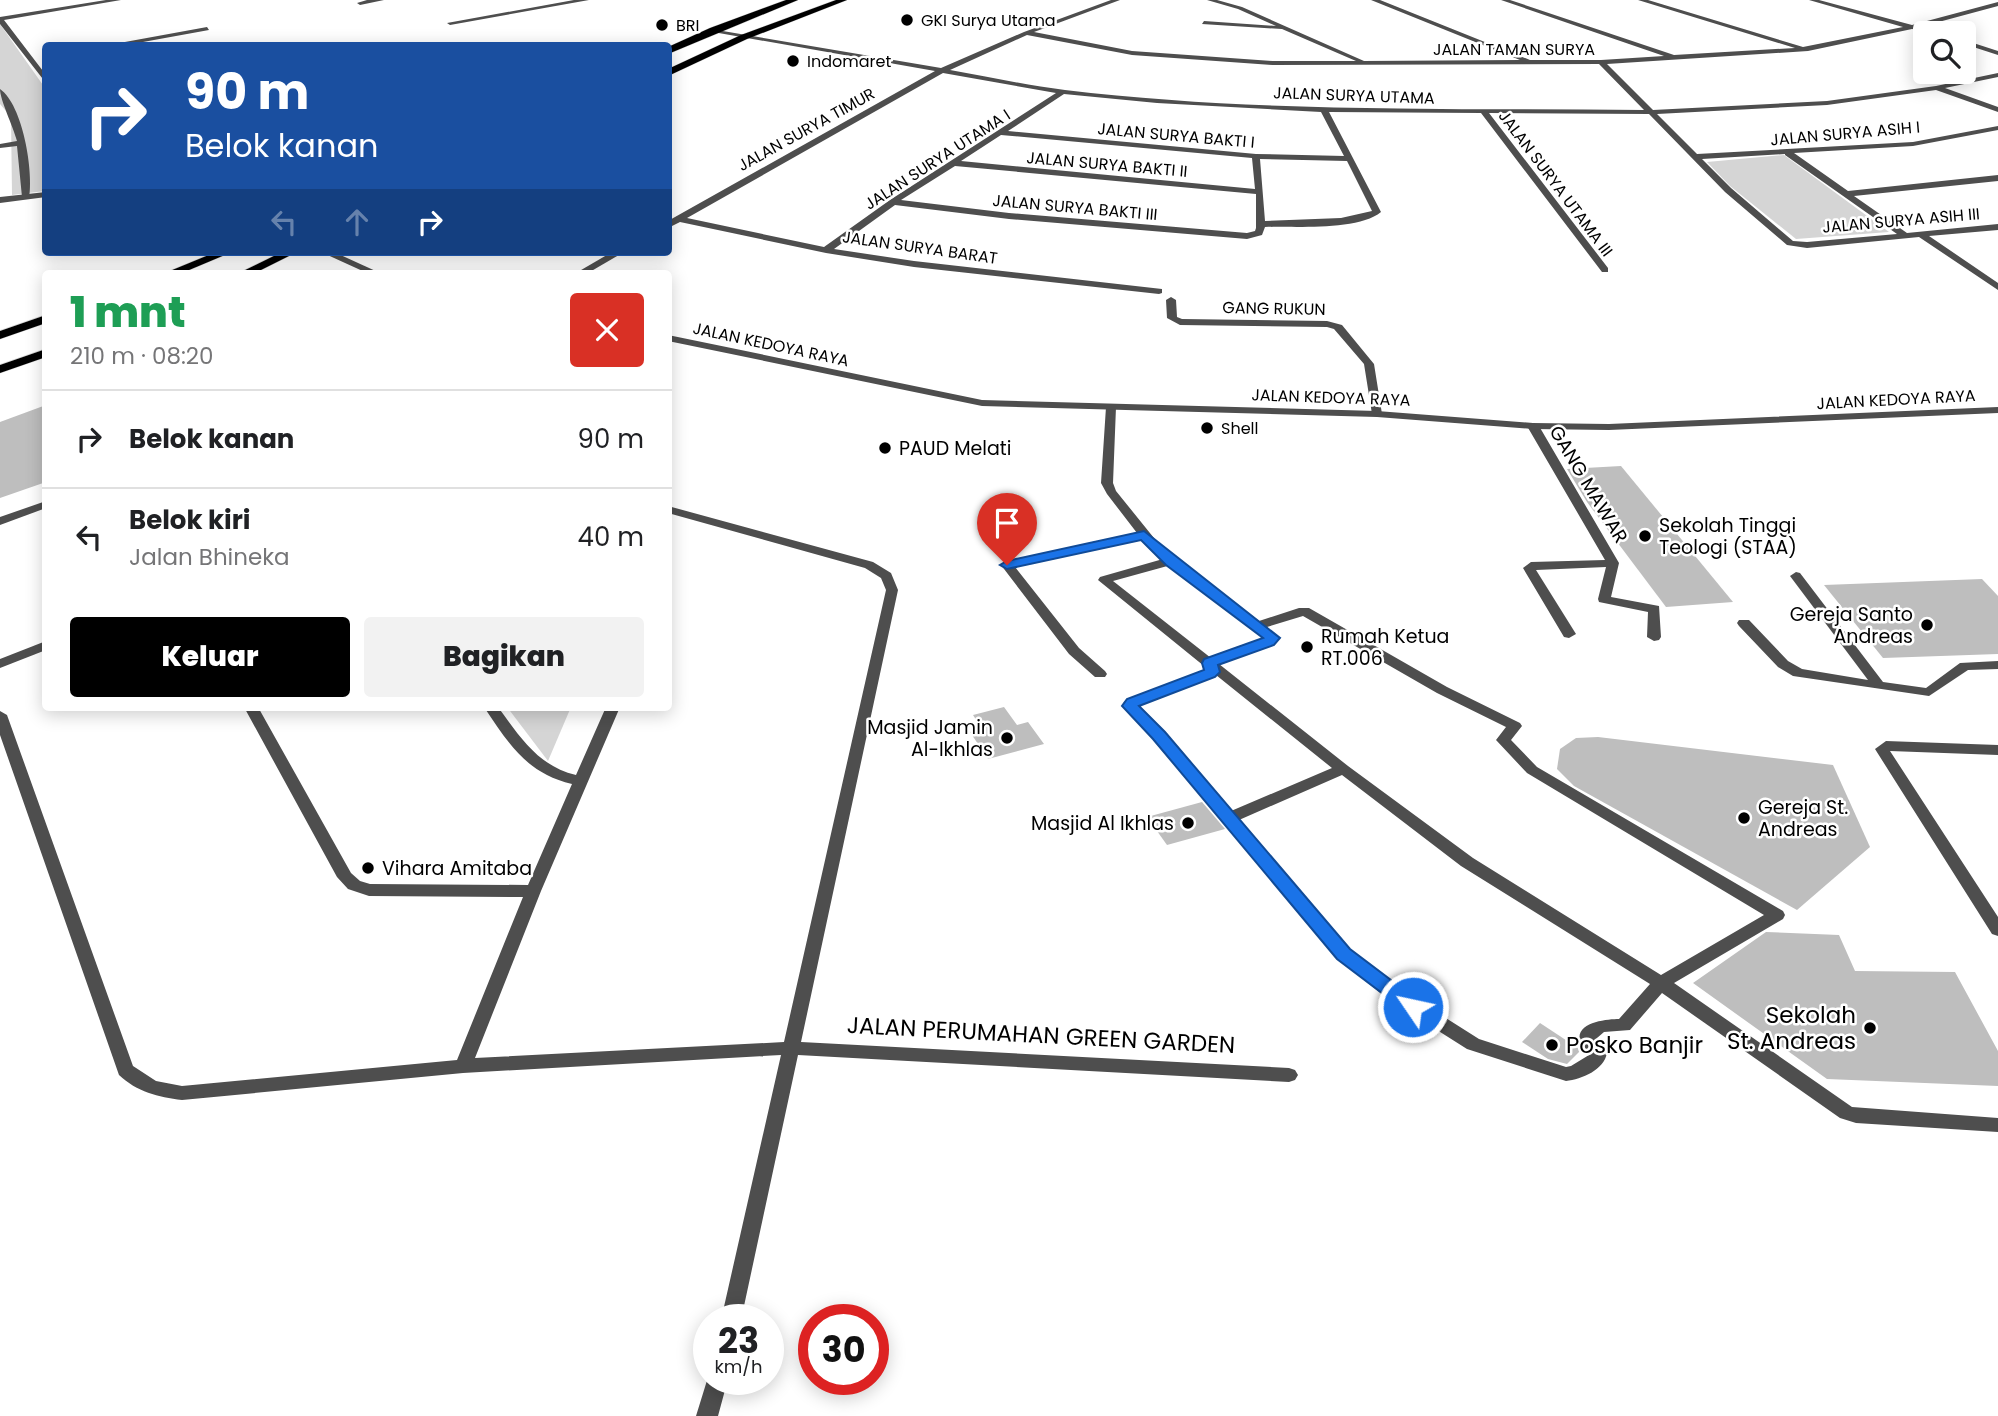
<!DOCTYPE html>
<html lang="id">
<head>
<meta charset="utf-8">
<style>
	body { margin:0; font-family:Poppins,sans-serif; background:#f2f2f2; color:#202124; height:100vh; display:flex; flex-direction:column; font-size:26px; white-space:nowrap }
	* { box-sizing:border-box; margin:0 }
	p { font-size:23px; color:#757577 }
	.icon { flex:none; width:38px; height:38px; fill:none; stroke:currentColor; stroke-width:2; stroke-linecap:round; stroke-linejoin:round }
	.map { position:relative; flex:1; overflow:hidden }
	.details { position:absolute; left:42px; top:270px; width:630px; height:441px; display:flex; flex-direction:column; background:#fff; border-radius:7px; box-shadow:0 4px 18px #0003 }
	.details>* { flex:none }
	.top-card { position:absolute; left:42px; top:42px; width:630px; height:214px; border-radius:7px; box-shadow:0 4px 18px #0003; background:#1a4fa0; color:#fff; overflow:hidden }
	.fabs { position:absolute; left:1913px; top:21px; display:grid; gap:14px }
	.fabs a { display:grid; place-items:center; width:63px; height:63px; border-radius:7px; background:#fff; box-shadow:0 4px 18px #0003; font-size:35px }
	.speed { position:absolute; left:693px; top:1304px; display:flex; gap:14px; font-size:35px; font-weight:700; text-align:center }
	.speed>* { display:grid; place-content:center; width:91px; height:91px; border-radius:50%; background:#fff; box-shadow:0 4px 18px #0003; line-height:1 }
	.speed small { font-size:18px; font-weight:400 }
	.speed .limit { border:10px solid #d22; background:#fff; color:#111 }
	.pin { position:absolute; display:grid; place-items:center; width:60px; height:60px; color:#fff; margin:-72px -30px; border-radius:50% 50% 50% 0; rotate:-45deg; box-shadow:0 0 7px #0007 }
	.pin .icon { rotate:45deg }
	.me { position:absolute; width:77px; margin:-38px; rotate:304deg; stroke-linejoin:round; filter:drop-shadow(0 0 5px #0008) }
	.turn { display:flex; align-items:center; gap:24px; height:147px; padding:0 28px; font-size:32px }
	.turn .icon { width:91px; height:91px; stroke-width:2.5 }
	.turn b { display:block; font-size:49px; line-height:60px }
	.lanes { display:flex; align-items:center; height:66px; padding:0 28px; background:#0003; justify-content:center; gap:35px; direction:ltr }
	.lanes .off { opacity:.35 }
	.round { display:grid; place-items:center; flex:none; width:74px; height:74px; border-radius:7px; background:#f2f2f2 }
	.headline { display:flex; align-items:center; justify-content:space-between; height:119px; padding:0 28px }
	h1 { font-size:42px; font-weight:800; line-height:52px; color:#1e9e55 }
	.cta { display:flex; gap:14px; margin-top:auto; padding:14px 28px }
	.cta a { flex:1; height:80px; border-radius:7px; background:#000; color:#fff; font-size:28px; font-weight:800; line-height:80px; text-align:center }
	.cta a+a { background:#f2f2f2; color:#202124 }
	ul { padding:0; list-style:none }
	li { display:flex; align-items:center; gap:21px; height:98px; padding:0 28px; border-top:2px solid #e0e0e0 }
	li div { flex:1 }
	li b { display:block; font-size:26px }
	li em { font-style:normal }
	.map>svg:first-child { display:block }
	.green { fill:#d5d5d5 }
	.building { fill:#bebebe }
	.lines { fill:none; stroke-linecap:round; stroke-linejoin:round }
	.primary-casing { stroke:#dbdbdb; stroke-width:1 }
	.minor { fill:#4e4e4e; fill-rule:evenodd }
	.tertiary { fill:#4e4e4e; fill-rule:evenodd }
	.primary { fill:#000; fill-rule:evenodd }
	.route { fill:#1a73e8; stroke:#114b97; stroke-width:2 }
	.poi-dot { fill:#000; stroke:#fff; stroke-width:2.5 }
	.labels { text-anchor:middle; stroke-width:5; stroke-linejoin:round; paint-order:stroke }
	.far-poi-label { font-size:16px; fill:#000; stroke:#fff; text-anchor:start }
	.far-street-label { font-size:16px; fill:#000; stroke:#fff }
	.poi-label { font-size:19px; fill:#000; stroke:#fff; text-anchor:start }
	.street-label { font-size:19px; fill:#000; stroke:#fff }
	.near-poi-label { font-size:23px; fill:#000; stroke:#fff; text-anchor:end }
	.near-street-label { font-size:23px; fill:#000; stroke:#fff }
</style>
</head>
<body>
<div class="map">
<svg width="1998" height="1416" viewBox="0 0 1998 1416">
	<rect width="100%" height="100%" fill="#fff"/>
	<g class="green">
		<path d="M 0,24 L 45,88 L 45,191 L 12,195 L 11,117 L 0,104 Z"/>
		<path d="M 1784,155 L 1889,232 L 1796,239 L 1730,186 L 1707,162 Z"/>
		<path d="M 507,707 L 571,707 L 548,761 Z"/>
	</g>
	<g class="building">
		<path d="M 46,405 L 46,482 L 0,498 L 0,422 Z"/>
		<path d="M 1621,466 L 1733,602 L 1666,607 L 1587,502 L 1567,469 Z"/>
		<path d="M 1982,579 L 1998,596 L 1998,654 L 1883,658 L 1824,585 Z"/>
		<path d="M 1004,707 L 1017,725 L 1028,722 L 1044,744 L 988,759 L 970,732 L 982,729 L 973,715 Z"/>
		<path d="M 1598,737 L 1833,765 L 1870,847 L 1797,910 L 1574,786 L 1557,769 L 1560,749 L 1576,738 Z"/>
		<path d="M 1202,802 L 1225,829 L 1167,845 L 1147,817 Z"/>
		<path d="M 1766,932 L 1839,935 L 1855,971 L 1955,972 L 1998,1051 L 1998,1086 L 1827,1079 L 1693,983 Z"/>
		<path d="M 1540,1023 L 1581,1050 L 1567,1064 L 1548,1059 L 1522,1042 Z"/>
	</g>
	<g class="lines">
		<g class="primary-casing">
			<g id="primary">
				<path d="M 786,0 L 798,0 L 668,54 L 668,47 L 710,28 Z"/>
				<path d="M 836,0 L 847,0 L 747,39 L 668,76 L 668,69 L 741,35 Z"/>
				<path d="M 216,252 L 232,252 L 182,273 L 165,273 Z"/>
				<path d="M 282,252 L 297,252 L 255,273 L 239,273 Z"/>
				<path d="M 46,315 L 46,323 L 0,339 L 0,331 Z"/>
				<path d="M 46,349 L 46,357 L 0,373 L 0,365 Z"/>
			</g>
		</g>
		<g class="minor">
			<path d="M 106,0 L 121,0 L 4,20 L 46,75 L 46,83 L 0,24 L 0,17 Z"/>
			<path d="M 367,0 L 384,0 L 360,5 L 357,3 Z"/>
			<path d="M 574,0 L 589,0 L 450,25 L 447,23 Z"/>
			<path d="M 1111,0 L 1120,0 L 1034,32 L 1132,51 L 1272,61 L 1356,61 L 1282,29 L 1202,24 L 1204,21 L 1276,26 L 1238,9 L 1207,0 L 1217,0 L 1242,7 L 1364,61 L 1520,60 L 1371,0 L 1380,0 L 1530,60 L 1601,60 L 1664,56 L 1501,0 L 1510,0 L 1674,55 L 1795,48 L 1638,0 L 1648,0 L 1803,47 L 1903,27 L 1809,0 L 1819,0 L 1912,25 L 1998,2 L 1998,6 L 1920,27 L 1936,33 L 1912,29 L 1808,51 L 1607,64 L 1653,110 L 1827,101 L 1936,86 L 1998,73 L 1998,77 L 1945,88 L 1998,107 L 1998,112 L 1936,90 L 1827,105 L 1657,114 L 1697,154 L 1913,142 L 1998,126 L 1998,130 L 1913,146 L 1794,153 L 1848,191 L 1998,175 L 1998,181 L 1854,196 L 1907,233 L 1998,224 L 1998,230 L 1929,236 L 1998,283 L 1998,290 L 1919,237 L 1807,248 L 1787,245 L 1725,192 L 1649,114 L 1489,113 L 1608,268 L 1608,272 L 1602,272 L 1481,113 L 1329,112 L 1381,212 C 1358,231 1295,226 1265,227 L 1262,235 L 1247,239 L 1009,219 L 895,205 L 834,249 L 914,261 L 1162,289 L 1162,293 L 1159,294 L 914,267 L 826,253 L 680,222 L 668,228 L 668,221 L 675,217 L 935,71 L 713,32 L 711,29 L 941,68 L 1024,32 ZM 1027,35 L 1132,55 L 1272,65 L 1599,64 L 1644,110 C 1451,108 1257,113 1065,90 C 1027,85 988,77 950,70 ZM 943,73 L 1056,93 L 890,200 L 824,247 L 687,218 ZM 1064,94 L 1157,103 L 1321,112 L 1344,156 L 1256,154 L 1008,131 ZM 1001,135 L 1252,158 L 1255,189 L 961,161 ZM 1785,154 L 1785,155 L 1897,234 L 1807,242 L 1793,241 L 1731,188 L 1702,159 ZM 1260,159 L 1347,161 L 1372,211 L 1341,218 L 1265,221 ZM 955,166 L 1256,194 L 1256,228 L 1255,231 L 1247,233 L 1009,213 L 901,200 Z"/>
			<path d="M 207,27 L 209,30 L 121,46 L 103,46 Z"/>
			<path d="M 1964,40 L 1998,51 L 1998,55 L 1964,44 Z"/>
			<path d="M 0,89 C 23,105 34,172 29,199 L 22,197 L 17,146 L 0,148 L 0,144 L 17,141 C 13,126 0,100 0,89 Z"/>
			<path d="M 612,252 L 624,252 L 588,273 L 576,273 Z"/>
			<path d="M 1171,297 L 1176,300 L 1177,317 L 1182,319 L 1327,321 L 1342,325 L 1374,364 L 1382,414 L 1377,417 L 1372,414 L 1364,364 L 1334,329 L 1327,327 L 1180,325 L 1167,318 L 1166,300 Z"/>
			<path d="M 1111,404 L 1116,407 L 1113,483 L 1116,491 L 1158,543 L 1259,621 L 1299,608 L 1309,608 L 1447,687 L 1520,723 L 1522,726 L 1511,740 L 1537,767 L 1783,911 L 1785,915 L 1783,919 L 1674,983 L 1852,1107 L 1998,1118 L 1998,1132 L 1856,1123 L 1840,1118 L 1662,993 L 1630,1030 L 1604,1032 L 1597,1038 L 1607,1053 C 1604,1070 1582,1079 1566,1081 L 1467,1049 L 1388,999 L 1337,958 L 1123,704 L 1125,701 L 1205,671 L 1204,666 L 1098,580 L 1100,577 L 1163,559 L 1142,539 L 1015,567 L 1079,648 L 1105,671 L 1107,674 L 1105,677 L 1095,677 L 1069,654 L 1001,565 L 1007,561 L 1137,533 L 1107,494 L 1101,483 L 1106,407 ZM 1171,565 L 1265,639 L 1264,639 L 1211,658 L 1113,581 ZM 1303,616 L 1437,693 L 1506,727 L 1496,740 L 1527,773 L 1764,915 L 1661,975 L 1473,858 L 1348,766 L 1219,664 L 1274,645 L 1279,638 L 1267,627 ZM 1216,675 L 1332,768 L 1231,811 L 1139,706 ZM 1342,775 L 1461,866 L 1650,984 L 1619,1019 C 1608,1019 1575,1022 1580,1041 C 1581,1046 1586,1051 1589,1055 L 1571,1066 L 1566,1067 L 1479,1039 L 1400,989 L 1349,950 L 1239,820 Z"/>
			<path d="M 1533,423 L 1539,426 L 1619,563 L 1611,597 L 1659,606 L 1661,637 L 1659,640 L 1654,641 L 1647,637 L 1648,612 L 1599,602 L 1598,599 L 1606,567 L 1536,570 L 1576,634 L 1569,638 L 1564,637 L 1523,568 L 1531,562 L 1605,560 L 1527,426 Z"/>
			<path d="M 46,501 L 46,508 L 0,525 L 0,517 Z"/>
			<path d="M 668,506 L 873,562 L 891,573 L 898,590 L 801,1042 L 1289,1068 L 1295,1070 L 1298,1075 L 1295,1080 L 1289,1082 L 798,1055 L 741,1320 L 721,1320 L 781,1055 L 463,1073 L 182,1100 C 158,1097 137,1092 119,1075 L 0,735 L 0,711 L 7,715 L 133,1066 L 156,1081 L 182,1086 L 457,1060 L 523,897 L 369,896 L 348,889 L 337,877 L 244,707 L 258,707 L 351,873 L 360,881 L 370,884 L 528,885 L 572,784 C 526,773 509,744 484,707 L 498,707 C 520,737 538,766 576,775 L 606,707 L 620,707 L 541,891 L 475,1058 L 784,1042 L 886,590 L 881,578 L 865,568 L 668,513 Z"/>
			<path d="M 1796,572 L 1800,573 L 1883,682 L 1926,688 L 1960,663 L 1998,661 L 1998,669 L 1968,670 L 1929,696 L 1793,676 L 1778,667 L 1739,626 L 1737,623 L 1739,620 L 1749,620 L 1788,661 L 1802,669 L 1868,680 L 1790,576 Z"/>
			<path d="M 46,641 L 46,650 L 0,668 L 0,659 Z"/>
			<path d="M 1886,741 L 1998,745 L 1998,755 L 1890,751 L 1998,917 L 1998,936 L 1992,934 L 1875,749 Z"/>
			<path d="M 709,1374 L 709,1379 L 728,1379 L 718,1416 L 696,1416 Z"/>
		</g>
		<g class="tertiary">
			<path d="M 46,192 L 46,197 L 0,203 L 0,197 Z"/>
			<path d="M 321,252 L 334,252 L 380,273 L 367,273 Z"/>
			<path d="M 668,335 L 982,400 L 1377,411 L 1533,423 L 1609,424 L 1998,407 L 1998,413 L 1609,430 L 1533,429 L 1377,417 L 982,406 L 668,341 Z"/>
		</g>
		<use href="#primary" class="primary"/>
	</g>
	<path class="route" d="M 1144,531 L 1280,638 L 1274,645 L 1218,665 L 1220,672 L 1215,677 L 1139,706 L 1165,732 L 1350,949 L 1420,1002 L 1423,1007 L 1420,1012 L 1413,1014 L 1407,1012 L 1337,959 L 1153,739 L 1122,706 L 1127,699 L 1204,670 L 1202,663 L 1204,659 L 1263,638 L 1166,565 L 1141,540 L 1007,569 L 1000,565 L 1007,561 Z"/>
	<g class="poi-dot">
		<circle cx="907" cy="20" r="7"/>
		<circle cx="662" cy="25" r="7"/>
		<circle cx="793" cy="61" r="7"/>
		<circle cx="1207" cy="428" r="7"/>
		<circle cx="885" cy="448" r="7"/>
		<circle cx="1645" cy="536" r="7"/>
		<circle cx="1927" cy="625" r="7"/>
		<circle cx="1307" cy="647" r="7"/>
		<circle cx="1007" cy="738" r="7"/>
		<circle cx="1744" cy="818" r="7"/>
		<circle cx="1188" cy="823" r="7"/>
		<circle cx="368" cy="868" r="7"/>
		<circle cx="1870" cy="1028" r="7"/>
		<circle cx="1552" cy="1045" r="7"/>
	</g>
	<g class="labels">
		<g class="far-poi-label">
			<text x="921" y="26">GKI Surya Utama</text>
			<text x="676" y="31">BRI</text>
			<text x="807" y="67">Indomaret</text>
			<text x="1221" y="434">Shell</text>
		</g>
		<g class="far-street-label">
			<text x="1514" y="55">JALAN TAMAN SURYA</text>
			<text transform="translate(1354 95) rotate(2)" y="6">JALAN SURYA UTAMA</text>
			<text transform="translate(806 129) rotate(-29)" y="6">JALAN SURYA TIMUR</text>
			<text transform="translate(1845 133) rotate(-5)" y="6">JALAN SURYA ASIH I</text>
			<text transform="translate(1176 135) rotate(5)" y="6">JALAN SURYA BAKTI I</text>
			<text transform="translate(937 159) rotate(-33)" y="6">JALAN SURYA UTAMA I</text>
			<text transform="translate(1107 164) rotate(5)" y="6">JALAN SURYA BAKTI II</text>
			<text transform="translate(1556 183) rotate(53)" y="6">JALAN SURYA UTAMA III</text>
			<text transform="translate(1075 207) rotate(5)" y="6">JALAN SURYA BAKTI III</text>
			<text transform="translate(1901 220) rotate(-5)" y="6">JALAN SURYA ASIH III</text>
			<text transform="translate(920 247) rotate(8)" y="6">JALAN SURYA BARAT</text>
			<text transform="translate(1274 308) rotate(1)" y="6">GANG RUKUN</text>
			<text transform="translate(771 344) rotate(12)" y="6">JALAN KEDOYA RAYA</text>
			<text transform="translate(1331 397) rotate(2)" y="6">JALAN KEDOYA RAYA</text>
			<text transform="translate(1896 399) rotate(-3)" y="6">JALAN KEDOYA RAYA</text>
		</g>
		<g class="poi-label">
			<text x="899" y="455">PAUD Melati</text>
			<text x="1659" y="532">Sekolah Tinggi<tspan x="1659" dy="22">Teologi (STAA)</tspan></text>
			<text x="1913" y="621" text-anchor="end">Gereja Santo<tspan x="1913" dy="22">Andreas</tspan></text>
			<text x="1321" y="643">Rumah Ketua<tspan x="1321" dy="22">RT.006</tspan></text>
			<text x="993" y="734" text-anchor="end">Masjid Jamin<tspan x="993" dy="22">Al-Ikhlas</tspan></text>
			<text x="1758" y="814">Gereja St.<tspan x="1758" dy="22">Andreas</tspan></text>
			<text x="1174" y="830" text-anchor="end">Masjid Al Ikhlas</text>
			<text x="382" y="875">Vihara Amitaba</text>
		</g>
		<g class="street-label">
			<text transform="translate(1589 484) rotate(59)" y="7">GANG MAWAR</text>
		</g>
		<g class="near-poi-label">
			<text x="1856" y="1023">Sekolah<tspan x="1856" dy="26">St. Andreas</tspan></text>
			<text x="1566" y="1053" text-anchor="start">Posko Banjir</text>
		</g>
		<g class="near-street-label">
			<text transform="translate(1041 1035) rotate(3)" y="8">JALAN PERUMAHAN GREEN GARDEN</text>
		</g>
	</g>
</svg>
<div class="fabs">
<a><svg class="icon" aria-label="search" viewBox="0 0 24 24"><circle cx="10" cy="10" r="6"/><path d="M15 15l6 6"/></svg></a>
</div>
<div class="speed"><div>23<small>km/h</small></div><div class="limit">30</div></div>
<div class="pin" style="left:1007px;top:565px;background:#d93025"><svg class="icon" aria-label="arrive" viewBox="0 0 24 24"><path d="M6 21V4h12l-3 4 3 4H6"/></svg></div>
<svg class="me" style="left:1413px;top:1007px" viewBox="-20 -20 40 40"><circle r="17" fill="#1a73e8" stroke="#fff" stroke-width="3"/><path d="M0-11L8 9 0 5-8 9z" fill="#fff"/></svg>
<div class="top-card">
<div class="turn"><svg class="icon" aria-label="right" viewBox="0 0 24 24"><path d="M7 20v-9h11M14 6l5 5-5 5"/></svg><div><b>90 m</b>Belok kanan</div></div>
<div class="lanes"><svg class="icon off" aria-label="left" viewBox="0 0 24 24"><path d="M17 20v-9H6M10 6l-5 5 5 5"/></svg><svg class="icon off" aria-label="ahead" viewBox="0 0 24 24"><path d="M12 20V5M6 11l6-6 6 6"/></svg><svg class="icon" aria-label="right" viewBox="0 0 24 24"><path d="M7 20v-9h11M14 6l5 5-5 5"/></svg></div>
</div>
<section class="details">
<div class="headline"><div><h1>1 mnt</h1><p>210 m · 08:20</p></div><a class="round" style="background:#d93025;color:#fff"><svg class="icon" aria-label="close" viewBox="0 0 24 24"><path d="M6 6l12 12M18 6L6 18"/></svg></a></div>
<ul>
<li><svg class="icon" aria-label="right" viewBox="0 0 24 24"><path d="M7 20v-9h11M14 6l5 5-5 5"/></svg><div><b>Belok kanan</b></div><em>90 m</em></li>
<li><svg class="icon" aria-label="left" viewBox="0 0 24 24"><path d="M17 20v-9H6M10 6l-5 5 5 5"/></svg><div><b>Belok kiri</b><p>Jalan Bhineka</p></div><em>40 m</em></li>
</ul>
<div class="cta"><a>Keluar</a><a>Bagikan</a></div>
</section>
</div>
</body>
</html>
